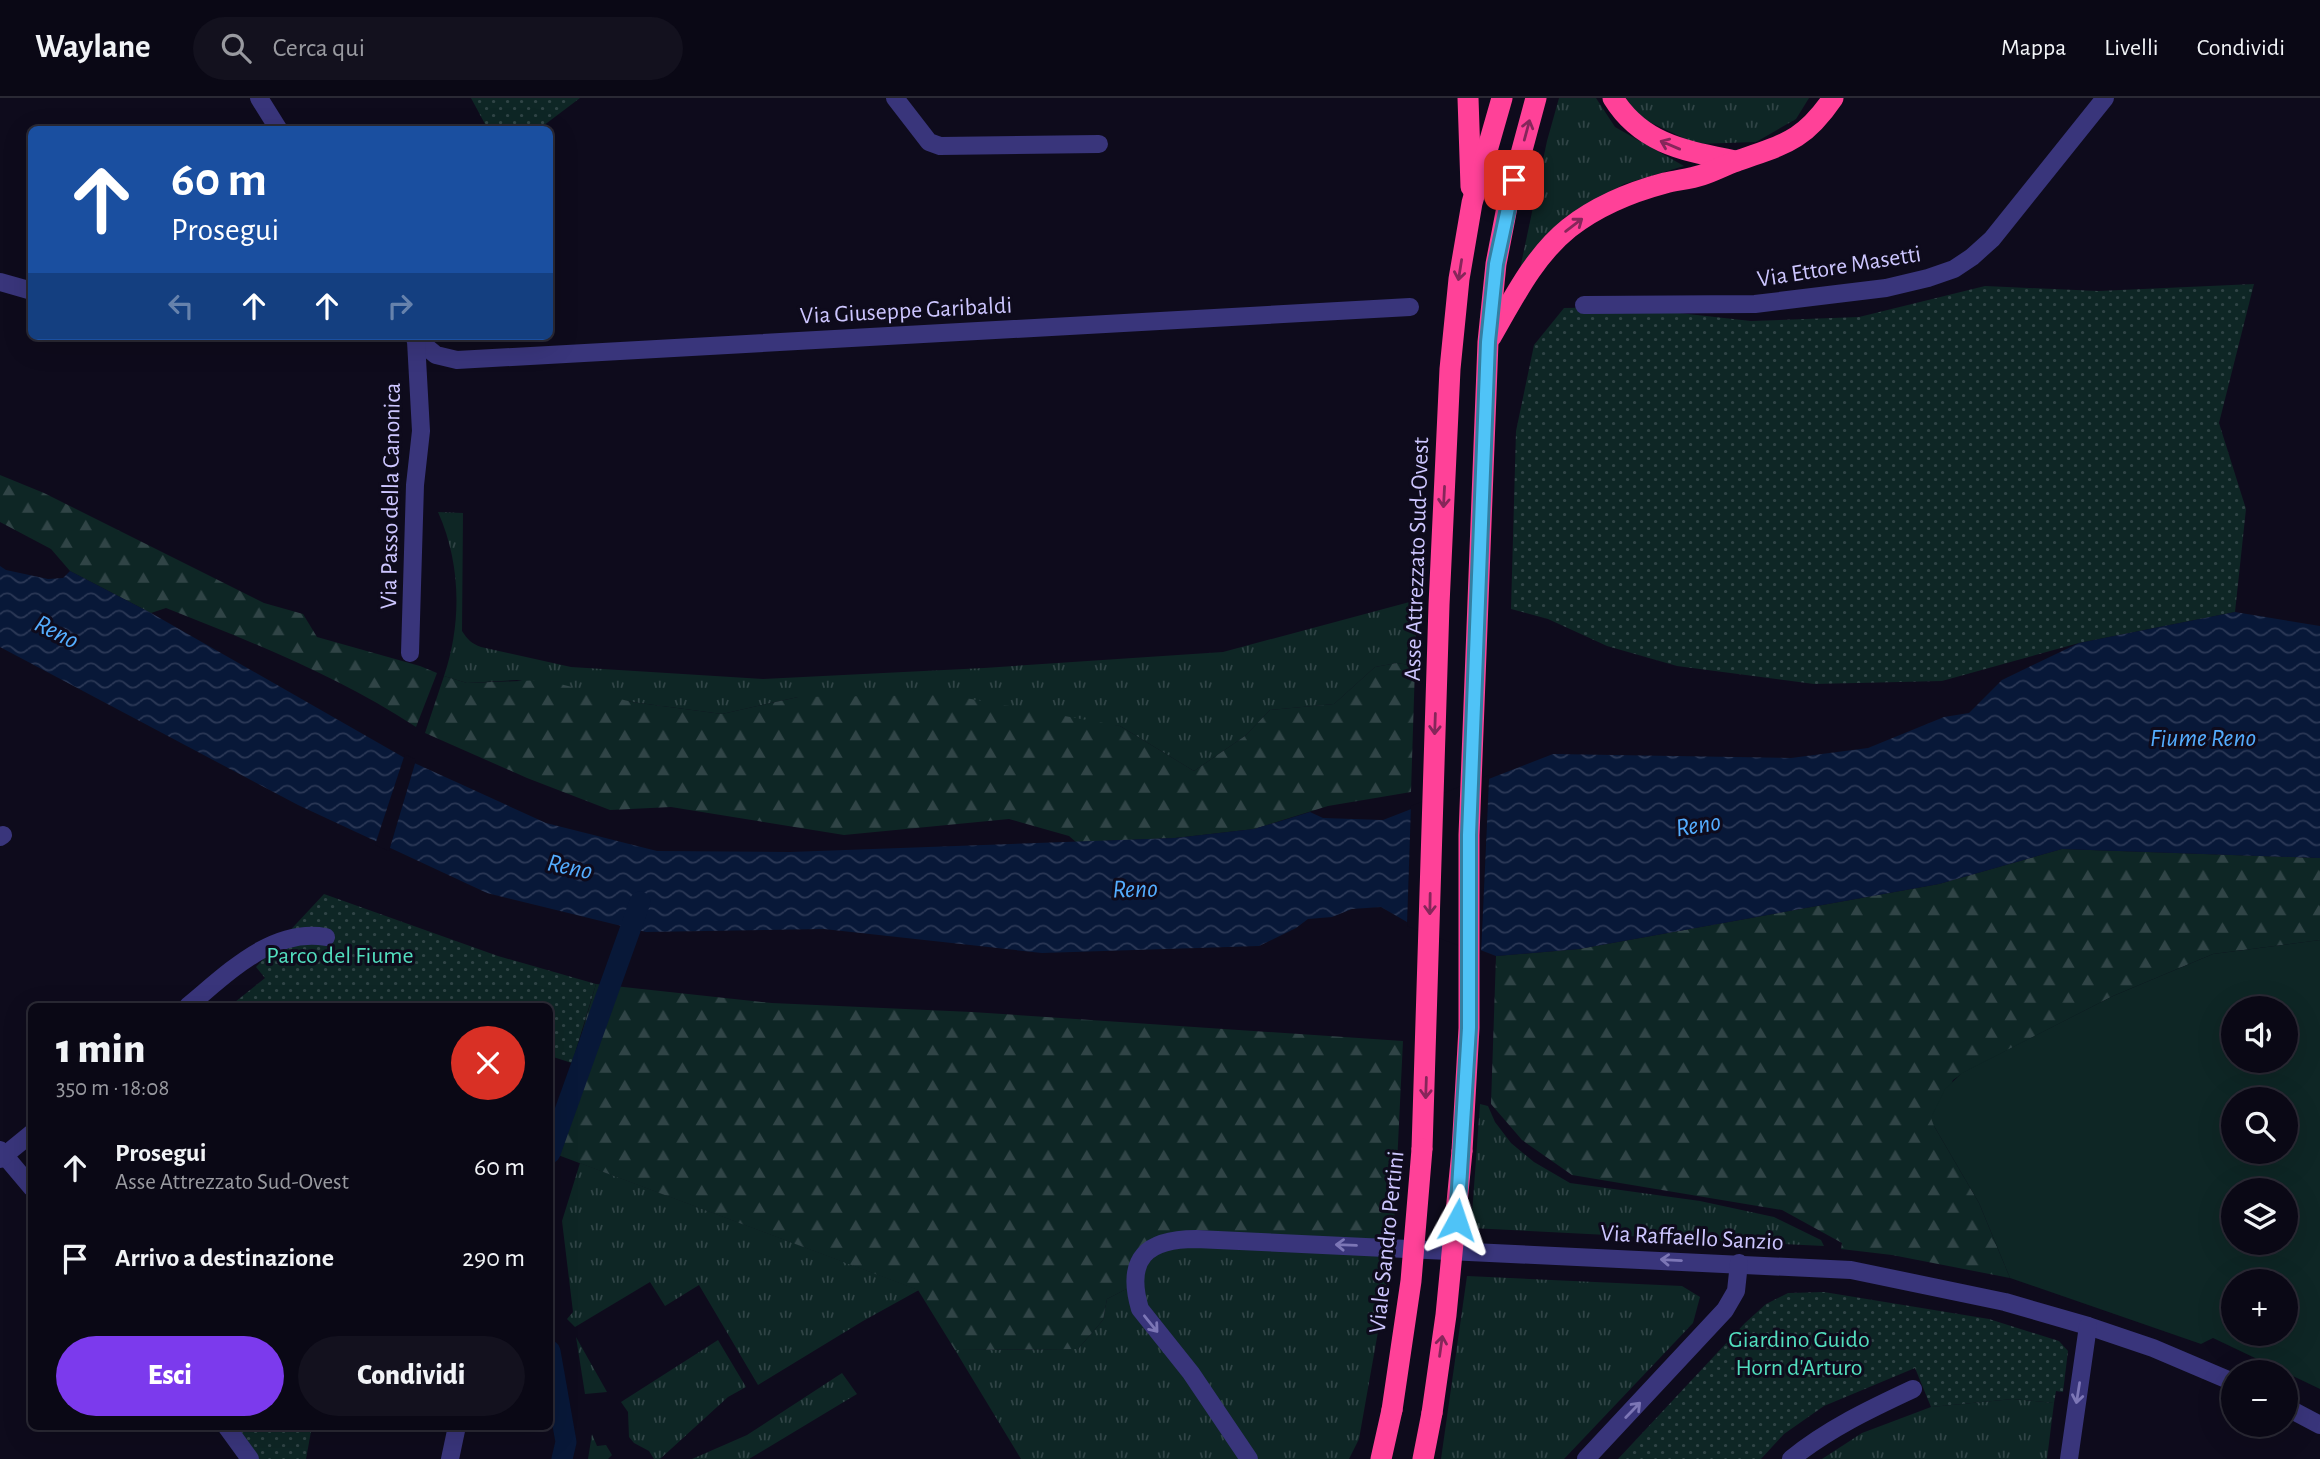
<!DOCTYPE html>
<html lang="it">
<head>
<meta charset="utf-8">
<style>
	body { margin:0; font-family:"Alegreya Sans",sans-serif; background:#13111e; color:#f1f3f6; height:100vh; display:flex; flex-direction:column; font-size:26px; white-space:nowrap }
	* { box-sizing:border-box; margin:0 }
	p { font-size:23px; color:#999aa0 }
	.icon { flex:none; width:38px; height:38px; fill:none; stroke:currentColor; stroke-width:2; stroke-linecap:round; stroke-linejoin:round }
	.map { position:relative; flex:1; overflow:hidden }
	.side { position:absolute; left:28px; top:905px; width:525px; height:427px; display:flex; flex-direction:column; background:#0a0815; border-radius:10px; box-shadow:0 7px 28px #0002,0 0 0 2px #2a2934 }
	.side>* { flex:none }
	.guide { position:absolute; left:28px; top:28px; width:525px; height:214px; border-radius:10px; box-shadow:0 7px 28px #0002,0 0 0 2px #2a2934; background:#1a4fa0; color:#fff; overflow:hidden }
	.tools { position:absolute; left:2221px; top:898px; display:grid; gap:14px }
	.tools a { display:grid; place-items:center; width:77px; height:77px; border-radius:50%; background:#0a0815; box-shadow:0 7px 28px #0002,0 0 0 2px #2a2934; font-size:35px }
	.pin { position:absolute; display:grid; place-items:center; width:60px; height:60px; color:#fff; margin:-30px; border-radius:14px; box-shadow:0 4px 10px #0006 }
	.me { position:absolute; width:77px; margin:-38px; rotate:5deg; stroke-linejoin:round; filter:drop-shadow(0 0 5px #0008) }
	.turn { display:flex; align-items:center; gap:24px; height:147px; padding:0 28px; font-size:32px }
	.turn .icon { width:91px; height:91px; stroke-width:2.5 }
	.turn b { display:block; font-size:49px; line-height:60px }
	.lanes { display:flex; align-items:center; height:66px; padding:0 28px; background:#0003; justify-content:center; gap:35px; direction:ltr }
	.lanes .off { opacity:.35 }
	.round { display:grid; place-items:center; flex:none; width:74px; height:74px; border-radius:37px; background:#13111e }
	.overview { display:flex; align-items:center; justify-content:space-between; height:119px; padding:0 28px }
	h1 { font-size:42px; font-weight:800; line-height:52px }
	.cta { display:flex; gap:14px; margin-top:auto; padding:14px 28px }
	.cta a { flex:1; height:80px; border-radius:42px; background:#7c3aed; color:#fff; font-size:28px; font-weight:800; line-height:80px; text-align:center }
	.cta a+a { background:#13111e; color:#f1f3f6 }
	ul { padding:0; list-style:none }
	li { display:flex; align-items:center; gap:21px; height:91px; padding:0 28px }
	li div { flex:1 }
	li b { display:block; font-size:26px }
	li em { font-style:normal }
	header { display:flex; align-items:center; gap:42px; box-sizing:border-box; height:98px; padding:0 35px; background:#0a0815; border-bottom:2px solid #2a2934 }
	header strong { font-size:33px }
	nav { display:flex; gap:38px; margin-inline-start:auto; font-size:24px }
	.search { width:490px; height:63px; background:#13111e; display:flex; align-items:center; gap:18px; box-sizing:border-box; padding:0 24px; border-radius:38px; color:#999aa0; font-size:26px }
	.map>svg:first-child { display:block }
	.grass { fill:url(#grass-tufts) }
	.forest { fill:url(#forest-firs) }
	.park { fill:url(#park-dots) }
	.pitch { fill:#0e2625; fill-rule:evenodd }
	.water { fill:url(#water-waves) }
	.pier { fill:#0e0b1c }
	.lines { fill:none; stroke-linecap:round; stroke-linejoin:round }
	.canal { stroke:#081838; stroke-width:21 }
	.minor { stroke:#39357b; stroke-width:18 }
	.highway { stroke:#ff4198; stroke-width:21 }
	.highway-bridge { stroke:#ff4198; stroke-width:21 }
	.oneway { stroke:#86265a }
	.oneway2 { stroke:#7c76b6 }
	.route-casing { stroke:#337fa1; stroke-width:18 }
	.route { stroke:#4fc3f7; stroke-width:12 }
	.labels { text-anchor:middle; stroke-width:6; stroke-linejoin:round; paint-order:stroke }
	.street-label { font-size:24px; fill:#cdc6ff; stroke:#0e0b1c }
	.park-label { font-size:24px; fill:#52debe; stroke:#0e0b1c }
	.water-label { font-size:26px; font-style:italic; fill:#54adff; stroke:#0e0b1c }
</style>
</head>
<body>
<header>
<strong>Waylane</strong>
<div class="search"><svg class="icon" aria-label="search" viewBox="0 0 24 24"><circle cx="10" cy="10" r="6"/><path d="M15 15l6 6"/></svg>Cerca qui</div>
<nav><a>Mappa</a><a>Livelli</a><a>Condividi</a></nav>
</header>
<div class="map">
<svg width="2320" height="1361" viewBox="0 0 2320 1361">
	<defs>
		<pattern id="grass-tufts" width="24" height="20" patternUnits="userSpaceOnUse" patternTransform="scale(1.75)"><rect width="24" height="20" fill="#0e2625"/><path d="M3 7l-1-3M5 7V3M7 7l1-3M15 17l-1-3M17 17v-4M19 17l1-3" fill="none" stroke="#304446"/></pattern>
		<pattern id="forest-firs" width="22" height="20" patternUnits="userSpaceOnUse" patternTransform="scale(1.75)"><rect width="22" height="20" fill="#0e2625"/><path d="M5 1l3.5 6h-7zM16 11l3.5 6h-7z" fill="#304446"/></pattern>
		<pattern id="park-dots" width="8" height="8" patternUnits="userSpaceOnUse" patternTransform="scale(1.75)"><rect width="8" height="8" fill="#0e2625"/><path d="M2 2h.1M6 6h.1" fill="none" stroke="#304446" stroke-width="1.8" stroke-linecap="round"/></pattern>
		<pattern id="water-waves" width="16" height="10" patternUnits="userSpaceOnUse" patternTransform="scale(1.75)"><rect width="16" height="10" fill="#081838"/><path d="M0 5q4-4 8 0t8 0" fill="none" stroke="#2b3856"/></pattern>
	</defs>
	<rect width="100%" height="100%" fill="#0e0b1c"/>
	<g class="grass">
		<path d="M 1559,0 L 1596,0 L 1615,29 L 1684,68 L 1624,86 L 1564,120 L 1520,171 L 1547,43 Z"/>
		<path d="M 1626,0 L 1809,0 L 1796,21 L 1756,44 L 1696,46 L 1639,19 Z"/>
		<path d="M 438,414 L 463,415 L 462,533 C 467,541 472,546 481,549 L 571,569 L 763,581 L 984,570 L 1223,554 L 1417,502 L 1415,568 L 1397,565 L 1375,569 L 1334,606 L 1270,612 L 1245,638 L 1194,673 L 1120,628 L 798,599 L 722,616 L 632,604 L 517,582 L 467,585 L 444,578 C 462,525 461,465 438,414 Z"/>
		<path d="M 1480,1006 L 1488,1008 L 1495,1024 L 1511,1045 L 1534,1064 L 1570,1085 L 1700,1103 L 1774,1119 L 1821,1142 L 1824,1148 L 1471,1130 Z"/>
		<path d="M 580,1065 L 919,1192 L 863,1223 L 758,1287 L 699,1187 L 665,1208 L 650,1184 L 575,1229 L 567,1221 L 573,1214 L 562,1123 Z"/>
		<path d="M 1161,1144 L 1393,1149 L 1359,1341 L 1349,1361 L 1021,1361 L 955,1252 L 1078,1251 L 1103,1222 L 1107,1201 L 1136,1186 Z"/>
		<path d="M 1467,1178 L 1682,1188 L 1700,1199 L 1693,1225 L 1564,1361 L 1441,1361 Z"/>
		<path d="M 576,1239 L 607,1294 L 585,1296 Z"/>
		<path d="M 718,1242 L 746,1289 L 728,1299 L 660,1361 L 654,1361 L 649,1353 L 634,1345 L 629,1339 L 628,1314 L 621,1304 Z"/>
		<path d="M 842,1275 L 857,1296 L 749,1361 L 692,1361 L 747,1337 Z"/>
		<path d="M 2013,1301 L 2054,1305 L 2047,1361 L 1822,1361 L 1862,1335 L 1931,1309 Z"/>
		<path d="M 592,1336 L 597,1348 L 606,1347 L 612,1357 L 608,1361 L 588,1361 Z"/>
	</g>
	<g class="forest">
		<path d="M 0,377 L 44,395 L 264,505 L 303,516 L 317,539 L 420,568 L 437,575 L 416,629 C 338,578 252,544 166,510 L 151,515 L 70,473 L 51,451 L 0,424 Z"/>
		<path d="M 1397,565 L 1415,568 L 1411,694 L 1328,708 L 1254,731 L 1175,740 L 1076,744 L 1069,738 L 1009,721 L 844,737 L 671,709 L 610,712 L 527,680 L 425,635 L 444,578 L 467,585 L 544,582 L 632,604 L 722,616 L 798,599 L 949,597 L 1120,628 L 1194,673 L 1245,638 L 1270,612 L 1334,606 L 1375,569 Z"/>
		<path d="M 2062,751 L 2320,760 L 2320,842 L 2213,856 L 2113,898 L 1963,975 L 1953,982 L 1934,1028 L 1979,1105 L 2010,1180 L 1892,1157 L 1841,1151 L 1842,1145 L 1782,1112 L 1572,1077 L 1522,1042 L 1491,1006 L 1496,858 L 1579,851 L 1939,786 Z"/>
		<path d="M 596,886 L 772,905 L 972,914 L 1403,943 L 1393,1149 L 1173,1141 L 1141,1163 L 1136,1186 L 1107,1201 L 1103,1222 L 1078,1251 L 955,1252 L 918,1192 L 550,1054 L 550,1046 Z"/>
	</g>
	<g class="park">
		<path d="M 471,0 L 580,0 L 539,31 L 478,32 L 485,26 Z"/>
		<path d="M 2254,186 L 2219,325 L 2246,411 L 2235,514 L 2079,545 L 1942,583 L 1814,586 L 1677,568 L 1607,548 L 1548,521 L 1511,511 L 1516,333 L 1534,247 L 1564,210 L 1625,209 L 1751,223 L 1859,219 L 1985,188 L 2098,193 Z"/>
		<path d="M 324,796 L 498,858 L 596,886 L 572,965 L 550,958 L 550,908 L 230,908 L 265,880 L 256,869 Z"/>
		<path d="M 1824,1194 L 1989,1221 L 2059,1243 L 2068,1253 L 2063,1294 L 2056,1293 L 2054,1305 L 2013,1301 L 1931,1309 L 1915,1270 L 1824,1308 L 1784,1336 L 1761,1361 L 1618,1361 L 1745,1225 L 1766,1206 L 1788,1195 Z"/>
		<path d="M 245,1328 L 312,1328 L 306,1361 L 249,1361 L 240,1346 L 242,1331 Z"/>
	</g>
	<path class="pitch" d="M 2320,842 L 2320,1291 L 2213,1240 L 2201,1246 L 2010,1180 L 1979,1105 L 1934,1028 L 1931,1020 L 1945,991 L 1962,975 L 2113,898 L 2213,856 ZM 2286,910 L 2286,962 L 2233,962 L 2233,910 ZM 2233,1001 L 2286,1001 L 2286,1054 L 2233,1054 ZM 2233,1092 L 2286,1092 L 2286,1144 L 2233,1144 ZM 2233,1183 L 2286,1183 L 2286,1236 L 2233,1236 Z"/>
	<path class="water" d="M 0,468 L 6,472 L 48,481 L 63,480 L 70,473 L 151,515 L 410,663 L 546,725 L 657,753 L 790,754 L 1175,740 L 1254,731 L 1310,714 L 1323,720 L 1383,722 L 1553,656 L 1791,660 L 1868,650 L 1944,619 L 1969,615 L 2002,582 L 2079,545 L 2235,514 L 2320,528 L 2320,760 L 2062,751 L 1939,786 L 1579,851 L 1496,858 L 1407,824 L 1381,809 L 1352,811 L 1332,819 L 1308,821 L 1296,830 L 1259,848 L 1042,855 L 824,831 L 646,834 L 487,795 L 298,707 L 0,549 Z"/>
	<g class="pier">
		<path d="M 405,656 L 416,662 L 389,753 L 375,747 Z"/>
		<path d="M 1489,677 L 1489,681 L 1481,856 L 1407,828 L 1411,708 Z"/>
	</g>
	<g class="lines">
		<g class="canal">
			<path d="M 550,1055 L 640,804"/>
			<path d="M 550,1253 L 566,1344 L 562,1361"/>
		</g>
		<g class="minor">
			<path d="M 259,0 L 279,32"/>
			<path d="M 895,0 L 929,44 L 940,48 L 1099,46"/>
			<path d="M 0,184 L 32,193"/>
			<path d="M 1584,207 L 1755,206 L 1886,190 L 1928,180 L 1954,171 L 1972,159 L 1992,141 L 2105,0"/>
			<path d="M 413,238 L 436,257 L 457,262 L 1410,209"/>
			<path d="M 410,555 L 415,387 L 421,333 L 416,243"/>
			<path d="M 0,739 L 3,737"/>
			<path d="M 188,908 C 226,877 272,829 326,839"/>
			<path d="M 0,1052 L 32,1090"/>
			<path d="M 0,1061 L 32,1035"/>
			<path d="M 2286,1309 L 2320,1327"/>
			<path d="M 226,1328 L 250,1361"/>
			<path d="M 450,1361 L 457,1328"/>
			<path d="M 1249,1361 L 1191,1275 L 1140,1211 C 1125,1160 1147,1141 1196,1141 L 1851,1172 L 2005,1204 L 2088,1228 L 2153,1250 L 2233,1284"/>
			<path d="M 1586,1361 L 1725,1212 L 1736,1193 L 1739,1165"/>
			<path d="M 1791,1361 C 1828,1331 1870,1311 1913,1291"/>
			<path d="M 2069,1361 L 2088,1228"/>
		</g>
		<g class="highway">
			<path d="M 1468,0 L 1471,89"/>
			<path d="M 1613,0 C 1642,47 1687,53 1736,63"/>
			<path d="M 1491,239 C 1513,201 1534,158 1569,130 C 1597,108 1631,94 1665,85 C 1677,82 1690,81 1702,77 C 1714,73 1725,67 1737,63 C 1784,46 1803,44 1833,0"/>
			<path d="M 1422,1051 L 1439,507 L 1450,271 L 1459,181 L 1472,105 L 1502,0"/>
			<path d="M 1462,1053 L 1469,930 L 1469,737 L 1488,244 L 1496,166 L 1508,104 L 1536,0"/>
			<path d="M 1381,1361 L 1392,1312"/>
			<path d="M 1423,1361 L 1432,1315"/>
		</g>
		<g class="highway-bridge">
			<path d="M 1392,1312 L 1411,1183 L 1422,1051"/>
			<path d="M 1432,1315 L 1446,1217 L 1462,1053"/>
		</g>
	</g>
	<defs><path id="oneway-shaft" d="M-6 0H5M1.5-3L5.5 0L1.5 3" fill="none" stroke-width="1.6" stroke-linecap="round" stroke-linejoin="round" transform="scale(1.75)"/></defs>
	<g class="oneway">
		<use href="#oneway-shaft" transform="translate(1527 32) rotate(-75)"/>
		<use href="#oneway-shaft" transform="translate(1670 47) rotate(-157)"/>
		<use href="#oneway-shaft" transform="translate(1574 127) rotate(-37)"/>
		<use href="#oneway-shaft" transform="translate(1460 172) rotate(99)"/>
		<use href="#oneway-shaft" transform="translate(1444 399) rotate(93)"/>
		<use href="#oneway-shaft" transform="translate(1435 626) rotate(92)"/>
		<use href="#oneway-shaft" transform="translate(1430 806) rotate(91)"/>
		<use href="#oneway-shaft" transform="translate(1426 990) rotate(92)"/>
		<use href="#oneway-shaft" transform="translate(1441 1248) rotate(-82)"/>
	</g>
	<g class="oneway2">
		<use href="#oneway-shaft" transform="translate(1346 1147) rotate(-178)"/>
		<use href="#oneway-shaft" transform="translate(1671 1162) rotate(-177)"/>
		<use href="#oneway-shaft" transform="translate(1151 1226) rotate(51)"/>
		<use href="#oneway-shaft" transform="translate(2078 1295) rotate(99)"/>
		<use href="#oneway-shaft" transform="translate(1633 1312) rotate(-46)"/>
	</g>
	<g class="lines">
		<g class="route-casing">
			<path id="route" d="M 1457,1122 L 1469,930 L 1469,737 L 1488,244 L 1496,166 L 1514,82"/>
		</g>
		<use href="#route" class="route"/>
	</g>
	<g class="labels">
		<g class="street-label">
			<text transform="translate(1839 168) rotate(-9)" y="8">Via Ettore Masetti</text>
			<text transform="translate(906 212) rotate(-3)" y="8">Via Giuseppe Garibaldi</text>
			<text transform="translate(390 398) rotate(-89)" y="8">Via Passo della Canonica</text>
			<text transform="translate(1416 461) rotate(-88)" y="8">Asse Attrezzato Sud-Ovest</text>
			<text transform="translate(1692 1139) rotate(3)" y="8">Via Raffaello Sanzio</text>
			<text transform="translate(1386 1144) rotate(-84)" y="8">Viale Sandro Pertini</text>
		</g>
		<g class="park-label">
			<text x="340" y="865">Parco del Fiume</text>
			<text x="1799" y="1249">Giardino Guido<tspan x="1799" dy="28">Horn d'Arturo</tspan></text>
		</g>
		<g class="water-label">
			<text transform="translate(57 533) rotate(27)" y="9">Reno</text>
			<text x="2203" y="648">Fiume Reno</text>
			<text transform="translate(1698 726) rotate(-9)" y="9">Reno</text>
			<text transform="translate(570 768) rotate(12)" y="9">Reno</text>
			<text transform="translate(1135 790) rotate(-1)" y="9">Reno</text>
		</g>
	</g>
</svg>
<div class="tools">
<a><svg class="icon" aria-label="sound" viewBox="0 0 24 24"><path d="M4 9h4l5-4v14l-5-4H4zM17 9q2 3 0 6"/></svg></a>
<a><svg class="icon" aria-label="search" viewBox="0 0 24 24"><circle cx="10" cy="10" r="6"/><path d="M15 15l6 6"/></svg></a>
<a><svg class="icon" aria-label="layers" viewBox="0 0 24 24"><path d="M12 4l9 5-9 5-9-5zM3 14l9 5 9-5"/></svg></a>
<a>+</a>
<a>−</a>
</div>
<div class="pin" style="left:1514px;top:82px;background:#d93025"><svg class="icon" aria-label="arrive" viewBox="0 0 24 24"><path d="M6 21V4h12l-3 4 3 4H6"/></svg></div>
<svg class="me" style="left:1457px;top:1122px" viewBox="-20 -20 40 40"><path d="M0-17L14 15 0 8-14 15z" fill="#4fc3f7" stroke="#fff" stroke-width="4"/></svg>
<div class="guide">
<div class="turn"><svg class="icon" aria-label="ahead" viewBox="0 0 24 24"><path d="M12 20V5M6 11l6-6 6 6"/></svg><div><b>60 m</b>Prosegui</div></div>
<div class="lanes"><svg class="icon off" aria-label="left" viewBox="0 0 24 24"><path d="M17 20v-9H6M10 6l-5 5 5 5"/></svg><svg class="icon" aria-label="ahead" viewBox="0 0 24 24"><path d="M12 20V5M6 11l6-6 6 6"/></svg><svg class="icon" aria-label="ahead" viewBox="0 0 24 24"><path d="M12 20V5M6 11l6-6 6 6"/></svg><svg class="icon off" aria-label="right" viewBox="0 0 24 24"><path d="M7 20v-9h11M14 6l5 5-5 5"/></svg></div>
</div>
<section class="side">
<div class="overview"><div><h1>1 min</h1><p>350 m · 18:08</p></div><a class="round" style="background:#d93025;color:#fff"><svg class="icon" aria-label="close" viewBox="0 0 24 24"><path d="M6 6l12 12M18 6L6 18"/></svg></a></div>
<ul>
<li><svg class="icon" aria-label="ahead" viewBox="0 0 24 24"><path d="M12 20V5M6 11l6-6 6 6"/></svg><div><b>Prosegui</b><p>Asse Attrezzato Sud-Ovest</p></div><em>60 m</em></li>
<li><svg class="icon" aria-label="arrive" viewBox="0 0 24 24"><path d="M6 21V4h12l-3 4 3 4H6"/></svg><div><b>Arrivo a destinazione</b></div><em>290 m</em></li>
</ul>
<div class="cta"><a>Esci</a><a>Condividi</a></div>
</section>
</div>
</body>
</html>
